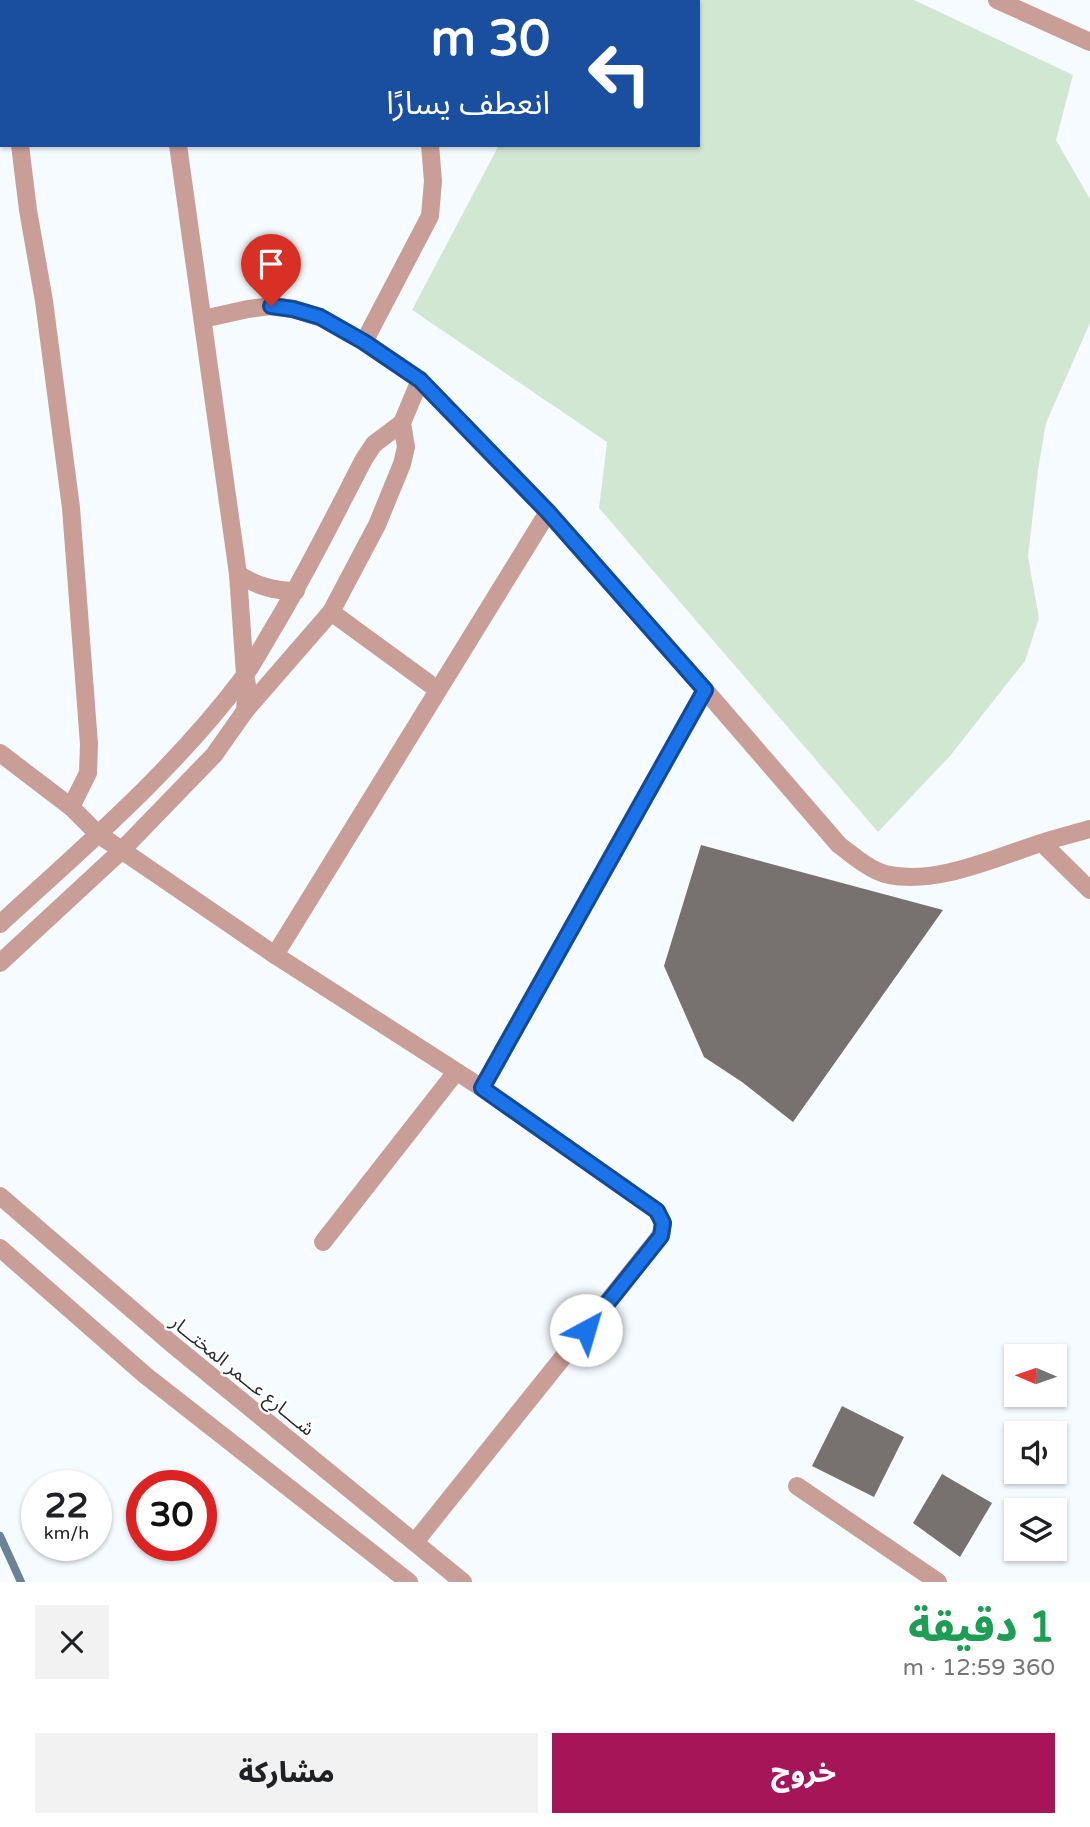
<!DOCTYPE html>
<html lang="ar">
<head>
<meta charset="utf-8">
<style>
	body { margin:0; font-family:"Varela Round","Noto Sans Arabic",sans-serif; background:#f2f2f2; color:#202124; direction:rtl; height:100vh; display:flex; flex-direction:column; font-size:26px; white-space:nowrap }
	* { box-sizing:border-box; margin:0 }
	p { font-size:23px; color:#757577 }
	.icon { flex:none; width:38px; height:38px; fill:none; stroke:currentColor; stroke-width:2; stroke-linecap:round; stroke-linejoin:round }
	.map { position:relative; height:1582px; overflow:hidden; direction:ltr }
	.drawer { display:flex; flex-direction:column; background:#fff; flex:1 }
	.drawer>* { flex:none }
	.top-card { position:absolute; left:0px; top:0px; width:700px; height:147px; box-shadow:0 2px 5px #0004; direction:rtl; background:#1a4fa0; color:#fff; overflow:hidden }
	.needle { width:46px; rotate:272deg }
	.tools { position:absolute; left:1004px; top:1344px; display:grid; gap:14px }
	.tools a { display:grid; place-items:center; width:63px; height:63px; border-radius:0px; background:#fff; box-shadow:0 2px 5px #0004; font-size:35px }
	.speed { position:absolute; left:21px; top:1470px; display:flex; gap:14px; font-size:35px; font-weight:700; text-align:center }
	.speed>* { display:grid; place-content:center; width:91px; height:91px; border-radius:50%; background:#fff; box-shadow:0 2px 5px #0004; line-height:1 }
	.speed small { font-size:18px; font-weight:400 }
	.speed .limit { border:10px solid #d22; background:#fff; color:#111 }
	.pin { position:absolute; display:grid; place-items:center; width:60px; height:60px; color:#fff; margin:-72px -30px; border-radius:50% 50% 50% 0; rotate:-45deg; box-shadow:0 0 7px #0007 }
	.pin .icon { rotate:45deg }
	.me { position:absolute; width:77px; margin:-38px; rotate:39deg; stroke-linejoin:round; filter:drop-shadow(0 0 5px #0008) }
	.turn { display:flex; align-items:center; gap:24px; height:147px; padding:0 35px; font-size:32px }
	.turn .icon { width:91px; height:91px; stroke-width:2.5 }
	.turn b { display:block; font-size:49px; line-height:60px }
	.round { display:grid; place-items:center; flex:none; width:74px; height:74px; border-radius:0px; background:#f2f2f2 }
	.head { display:flex; align-items:center; justify-content:space-between; height:119px; padding:0 35px }
	h1 { font-size:42px; font-weight:800; line-height:52px; color:#1e9e55 }
	.action { display:flex; gap:14px; margin-top:auto; padding:14px 35px }
	.action a { flex:1; height:80px; border-radius:0px; background:#a51557; color:#fff; font-size:28px; font-weight:800; line-height:80px; text-align:center }
	.action a+a { background:#f2f2f2; color:#202124 }
	.map>svg:first-child { display:block }
	.green { fill:#d2e7d2 }
	.lines { fill:none; stroke-linecap:round; stroke-linejoin:round }
	.stream { stroke:#6c8296; stroke-width:8 }
	.building { fill:#77726f }
	.minor { stroke:#c89e97; stroke-width:18 }
	.tertiary { stroke:#c89e97; stroke-width:18 }
	.route-casing { stroke:#114b97; stroke-width:18 }
	.route { stroke:#1a73e8; stroke-width:12 }
	.labels { text-anchor:middle; stroke-width:5; stroke-linejoin:round; paint-order:stroke }
	.street-label { font-size:19px; fill:#282a2b; stroke:#fff }
</style>
</head>
<body>
<div class="map">
<svg width="1090" height="1582" viewBox="0 0 1090 1582">
	<rect width="100%" height="100%" fill="#f6fbff"/>
	<path class="green" d="M 575,0 L 914,0 L 1073,75 L 1056,140 L 1090,199 L 1090,323 L 1046,423 L 1038,470 L 1028,557 L 1039,618 L 1025,661 L 950,756 L 878,832 L 599,508 L 607,442 L 412,310 L 499,145 L 698,145 L 698,2 L 574,2 Z"/>
	<g class="lines">
		<path class="stream" d="M 0,1536 L 21,1582"/>
	</g>
	<g class="building">
		<path d="M 701,845 L 943,910 L 793,1122 L 742,1082 L 704,1057 L 664,966 Z"/>
		<path d="M 842,1406 L 904,1437 L 874,1497 L 812,1466 Z"/>
		<path d="M 942,1474 L 992,1503 L 960,1557 L 913,1523 Z"/>
	</g>
	<g class="lines">
		<g class="minor">
			<path d="M 3,0 L 3,2"/>
			<path d="M 158,0 L 158,2"/>
			<path d="M 406,0 L 406,2"/>
			<path d="M 997,0 L 1090,42"/>
			<path d="M 20,145 L 28,210 L 44,301 L 71,508 L 89,744 L 88,773 L 71,807"/>
			<path d="M 203,319 L 248,309 L 271,306 L 293,309 L 320,317 L 364,342 L 420,380 L 548,512 L 705,690 L 839,845 C 853,855 868,869 885,874 C 934,886 992,859 1038,844 C 1055,838 1073,834 1090,829"/>
			<path d="M 364,342 L 430,216 L 433,181 L 430,145"/>
			<path d="M 238,574 C 257,586 274,591 296,591"/>
			<path d="M 331,612 L 438,690"/>
			<path d="M 245,711 L 331,612 L 377,525 L 402,464 L 406,447 L 402,423 L 420,380"/>
			<path d="M 0,753 L 71,807 L 98,834 L 275,955 L 482,1088 L 657,1211 L 663,1223 L 661,1235 L 415,1542"/>
			<path d="M 1042,843 L 1090,890"/>
			<path d="M 0,924 C 85,846 174,770 243,678 C 253,664 262,647 271,632 C 305,576 334,517 364,459 L 374,444 L 402,423"/>
			<path d="M 275,955 L 548,512"/>
			<path d="M 0,963 L 121,851 L 214,755 L 245,711 L 247,685 L 245,675 L 238,574 L 178,145"/>
			<path d="M 482,1088 L 705,690"/>
			<path d="M 323,1242 L 456,1072"/>
			<path d="M 797,1486 L 938,1582"/>
		</g>
		<g class="tertiary">
			<path d="M 0,1196 L 172,1344 L 463,1582"/>
			<path d="M 0,1248 L 145,1375 L 409,1582"/>
		</g>
	</g>
	<g class="lines">
		<g class="route-casing">
			<path id="route" d="M 271,306 L 293,309 L 320,317 L 364,342 L 420,380 L 548,512 L 705,690 L 482,1088 L 657,1211 L 663,1223 L 661,1236 L 586,1330"/>
		</g>
		<use href="#route" class="route"/>
	</g>
	<g class="labels">
		<g class="street-label">
			<text transform="translate(243 1375) rotate(39)" y="7">شــــارع عـــمر المختـــار</text>
		</g>
	</g>
</svg>
<div class="tools">
<a><svg class="needle" viewBox="-14 -14 28 28"><path d="M0-13l5 13h-10z" fill="#e53935"/><path d="M0 13l5-13h-10z" fill="#757577"/></svg></a>
<a><svg class="icon" aria-label="sound" viewBox="0 0 24 24"><path d="M4 9h4l5-4v14l-5-4H4zM17 9q2 3 0 6"/></svg></a>
<a><svg class="icon" aria-label="layers" viewBox="0 0 24 24"><path d="M12 4l9 5-9 5-9-5zM3 14l9 5 9-5"/></svg></a>
</div>
<div class="speed"><div>22<small>km/h</small></div><div class="limit">30</div></div>
<div class="pin" style="left:271px;top:306px;background:#d93025"><svg class="icon" aria-label="arrive" viewBox="0 0 24 24"><path d="M6 21V4h12l-3 4 3 4H6"/></svg></div>
<svg class="me" style="left:586px;top:1330px" viewBox="-20 -20 40 40"><circle r="19" fill="#fff"/><path d="M0-13L10 11 0 6-10 11z" fill="#1a73e8"/></svg>
<div class="top-card">
<div class="turn"><svg class="icon" aria-label="left" viewBox="0 0 24 24"><path d="M17 20v-9H6M10 6l-5 5 5 5"/></svg><div><b>30 m</b>انعطف يسارًا</div></div>
</div>
</div>
<section class="drawer">
<div class="head"><div><h1>1 دقيقة</h1><p>360 m · 12:59</p></div><a class="round"><svg class="icon" aria-label="close" viewBox="0 0 24 24"><path d="M6 6l12 12M18 6L6 18"/></svg></a></div>
<div class="action"><a>خروج</a><a>مشاركة</a></div>
</section>
</body>
</html>
